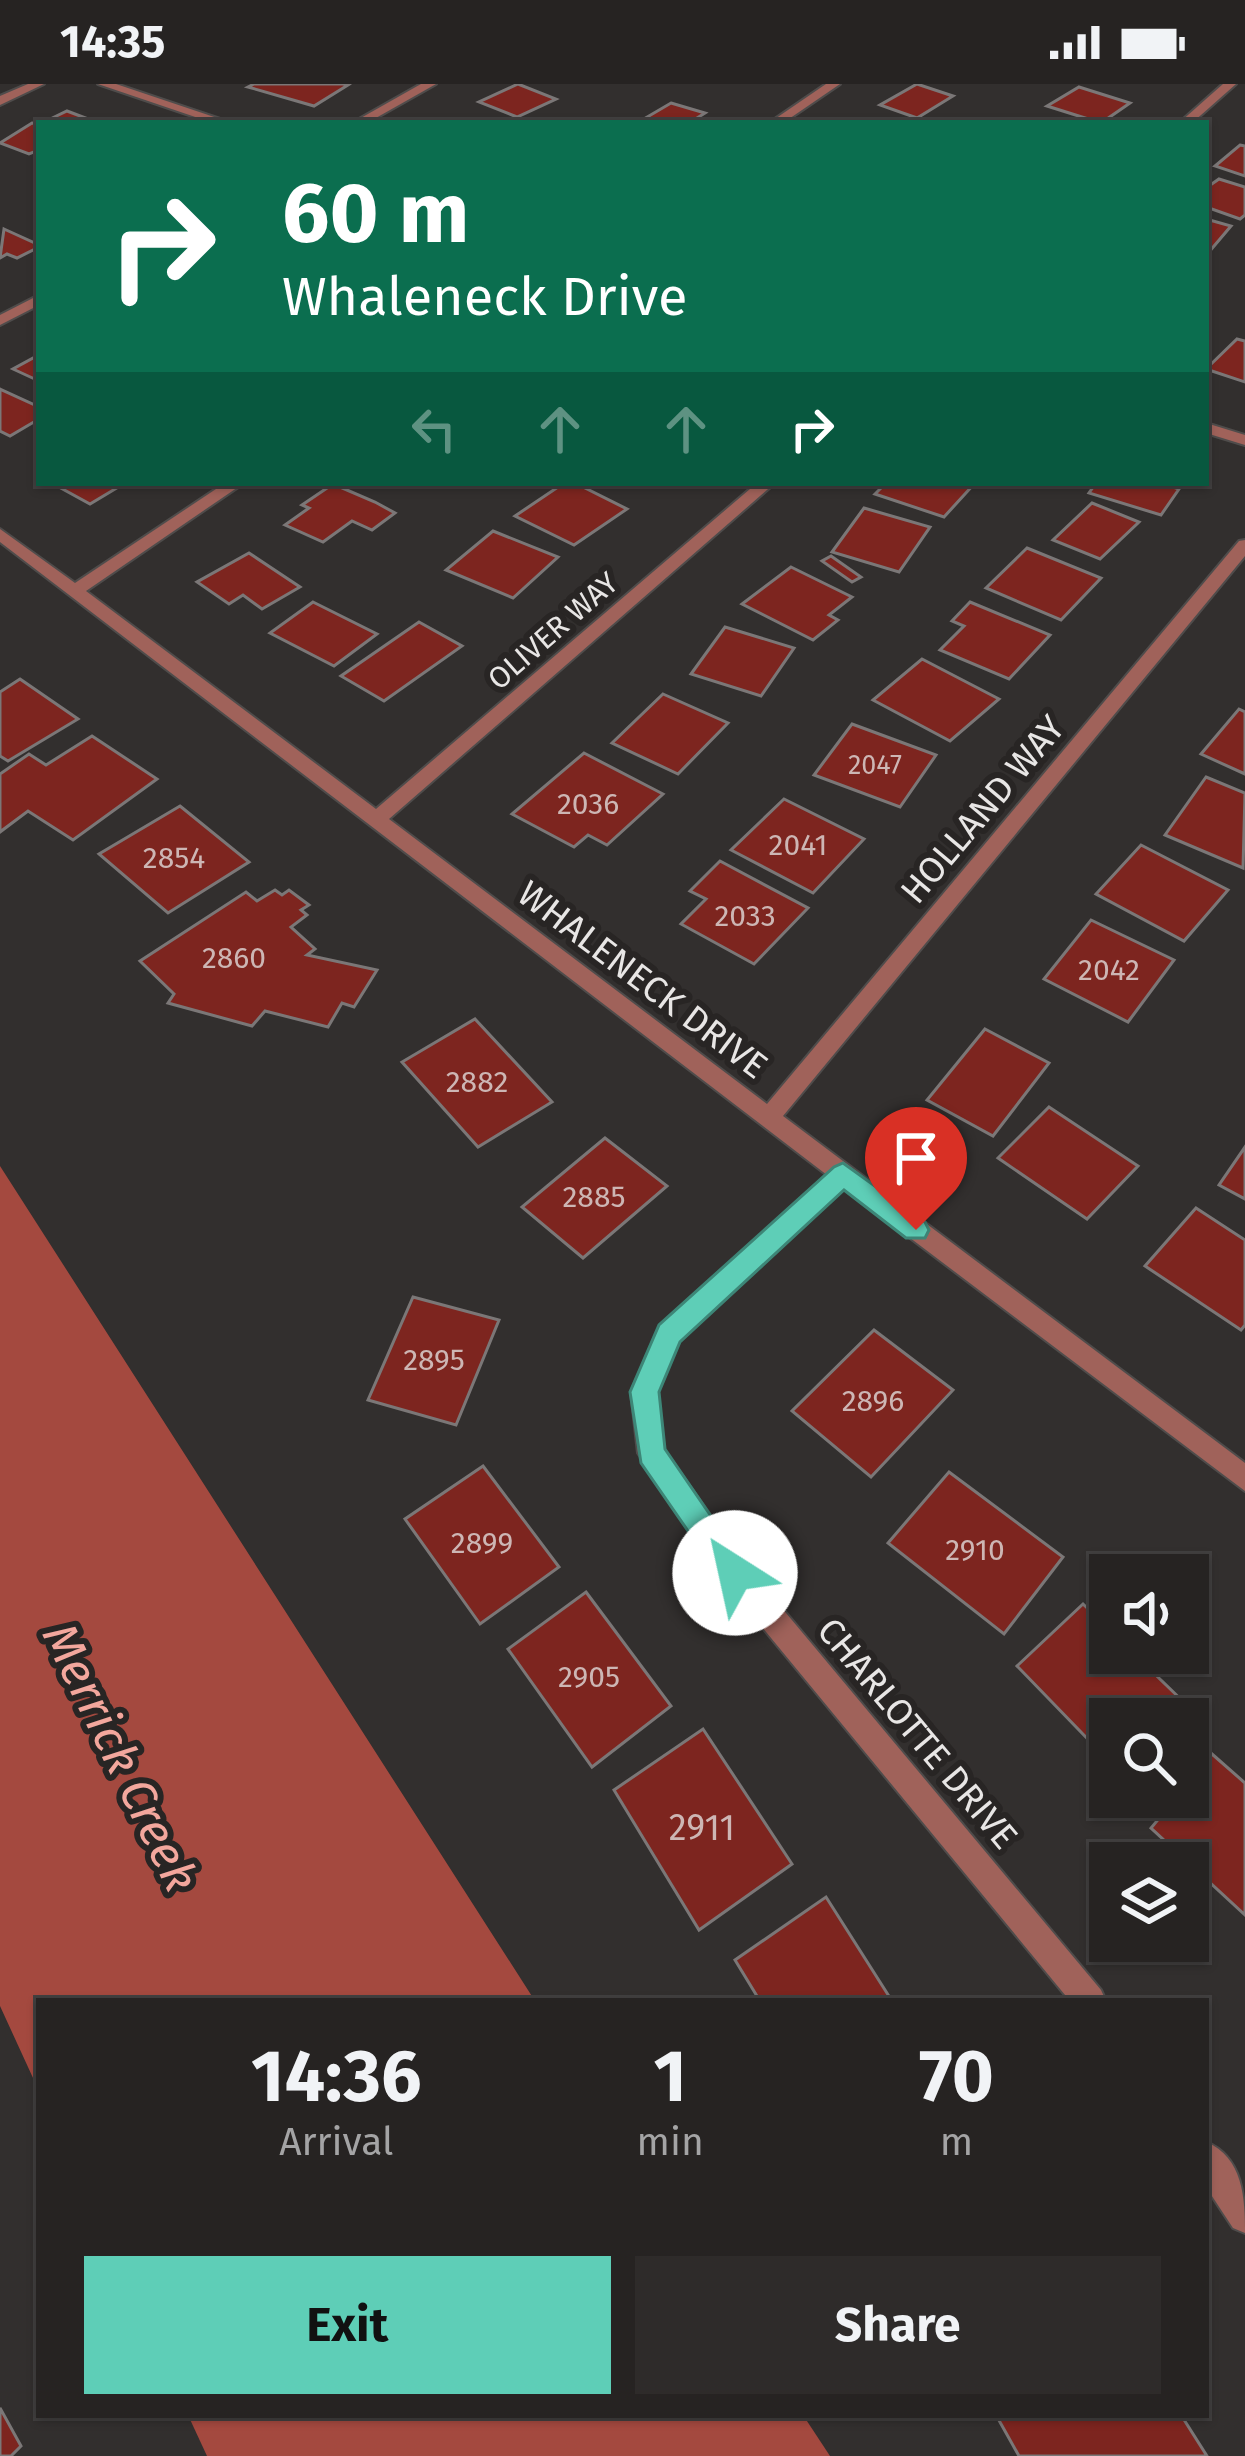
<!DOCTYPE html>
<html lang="en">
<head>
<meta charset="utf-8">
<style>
	body { margin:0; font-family:"Fira Sans",sans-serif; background:#2e2b2a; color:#f1f3f6; height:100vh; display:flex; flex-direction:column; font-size:45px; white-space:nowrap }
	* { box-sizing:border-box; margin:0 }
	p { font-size:39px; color:#a4a4a5 }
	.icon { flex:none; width:66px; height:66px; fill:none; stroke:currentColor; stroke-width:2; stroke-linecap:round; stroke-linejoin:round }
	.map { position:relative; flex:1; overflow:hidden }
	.panel { position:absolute; left:36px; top:1914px; width:1173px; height:420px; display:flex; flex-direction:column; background:#262322; border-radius:0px; box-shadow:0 3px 9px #0004,0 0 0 3px #424040 }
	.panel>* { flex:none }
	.hud { position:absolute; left:36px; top:36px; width:1173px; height:366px; border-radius:0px; box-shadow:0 3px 9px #0004,0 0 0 3px #424040; background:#0b6e4f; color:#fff; overflow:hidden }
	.controls { position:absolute; left:1089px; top:1470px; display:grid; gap:24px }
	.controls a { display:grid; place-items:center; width:120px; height:120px; border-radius:0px; background:#262322; box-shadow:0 3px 9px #0004,0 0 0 3px #424040; font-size:60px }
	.pin { position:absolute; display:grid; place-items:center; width:102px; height:102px; color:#fff; margin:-123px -51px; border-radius:50% 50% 50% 0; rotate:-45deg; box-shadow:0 0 12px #0007 }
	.pin .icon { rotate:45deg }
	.me { position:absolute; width:132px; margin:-66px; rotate:325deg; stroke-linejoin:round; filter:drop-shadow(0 0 9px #0008) }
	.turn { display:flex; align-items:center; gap:42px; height:252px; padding:0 48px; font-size:54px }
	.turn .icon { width:156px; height:156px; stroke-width:2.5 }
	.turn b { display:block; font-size:84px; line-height:102px }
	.lanes { display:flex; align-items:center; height:114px; padding:0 48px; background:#0003; justify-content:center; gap:60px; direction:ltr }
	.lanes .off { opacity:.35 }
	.eta { display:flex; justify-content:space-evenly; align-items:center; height:204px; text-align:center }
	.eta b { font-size:72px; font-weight:700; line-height:84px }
	.primary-button { display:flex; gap:24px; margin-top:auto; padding:24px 48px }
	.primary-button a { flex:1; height:138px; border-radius:0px; background:#5eceb7; color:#111; font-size:48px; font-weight:700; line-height:138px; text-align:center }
	.primary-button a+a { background:#2e2b2a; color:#f1f3f6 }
	.status { display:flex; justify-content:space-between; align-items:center; height:84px; padding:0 60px; background:#262322; direction:ltr }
	.status svg { height:33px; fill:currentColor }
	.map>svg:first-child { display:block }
	.water { fill:#a4493f }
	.building { fill:#7d251f; stroke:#7b7777; stroke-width:3 }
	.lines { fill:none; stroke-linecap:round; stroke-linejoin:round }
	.street-casing { stroke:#4f4c4b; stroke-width:4 }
	.street { fill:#a0625a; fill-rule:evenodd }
	.route { fill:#5eceb7; stroke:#3d8677; stroke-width:3 }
	.labels { text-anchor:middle; stroke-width:12; stroke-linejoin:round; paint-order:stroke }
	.far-number-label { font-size:27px; fill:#cdb6b4 }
	.far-street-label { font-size:30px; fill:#e8e6e5; stroke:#282524 }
	.number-label { font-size:30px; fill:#cdb6b4 }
	.street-label { font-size:36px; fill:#e8e6e5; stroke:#282524 }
	.near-number-label { font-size:36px; fill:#cdb6b4 }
	.near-water-label { font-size:48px; font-style:italic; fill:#f3a79d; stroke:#282524 }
</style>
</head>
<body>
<div class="status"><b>14:35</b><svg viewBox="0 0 49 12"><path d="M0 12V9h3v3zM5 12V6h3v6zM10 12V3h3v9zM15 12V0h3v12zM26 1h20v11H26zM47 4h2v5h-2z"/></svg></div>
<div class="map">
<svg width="1245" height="2372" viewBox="0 0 1245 2372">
	<rect width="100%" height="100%" fill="#322f2e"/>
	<g class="water">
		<path d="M 0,1082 L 535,1917 L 39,1917 L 39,2007 L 0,1922 Z"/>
		<path d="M 188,2331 L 803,2331 L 830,2372 L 207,2372 Z"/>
	</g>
	<g class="building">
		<path d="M 254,0 L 343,0 L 348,1 L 314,22 L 248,3 Z"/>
		<path d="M 518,0 L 556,15 L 517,33 L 479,18 Z"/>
		<path d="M 917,0 L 953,12 L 917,34 L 880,21 Z"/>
		<path d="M 1079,3 L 1130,19 L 1101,39 L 1047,22 Z"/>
		<path d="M 671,19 L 705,29 L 689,39 L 637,39 Z"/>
		<path d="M 67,27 L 96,38 L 42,39 Z"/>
		<path d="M 32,39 L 39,40 L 39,66 L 29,70 L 0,59 Z"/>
		<path d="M 1240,61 L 1245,62 L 1245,92 L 1215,82 Z"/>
		<path d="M 1219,95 L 1245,103 L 1245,131 L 1240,135 L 1206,123 L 1206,104 Z"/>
		<path d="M 1206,135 L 1231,142 L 1209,168 L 1206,167 Z"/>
		<path d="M 4,145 L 39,161 L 39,163 L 17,174 L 7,170 L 0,174 Z"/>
		<path d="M 1237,255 L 1245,257 L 1245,298 L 1206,285 Z"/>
		<path d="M 35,273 L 39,275 L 39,297 L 13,285 Z"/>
		<path d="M 0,305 L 39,323 L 39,335 L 10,352 L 0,347 Z"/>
		<path d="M 62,399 L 125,399 L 90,420 L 59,403 Z"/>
		<path d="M 564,399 L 575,399 L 627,425 L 574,461 L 515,432 Z"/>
		<path d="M 886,399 L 975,399 L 944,433 L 875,410 Z"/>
		<path d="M 1096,399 L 1173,399 L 1170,402 L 1179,405 L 1161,431 L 1089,409 Z"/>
		<path d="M 333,400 L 375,418 L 395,429 L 372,446 L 352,437 L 323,458 L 285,441 L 309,424 L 302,421 Z"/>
		<path d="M 1092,419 L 1139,438 L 1100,475 L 1053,456 Z"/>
		<path d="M 864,424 L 930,443 L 899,488 L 832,468 Z"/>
		<path d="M 493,447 L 558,473 L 513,514 L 446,486 Z"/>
		<path d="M 1027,464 L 1101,494 L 1061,536 L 986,504 Z"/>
		<path d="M 249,469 L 300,503 L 262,525 L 243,511 L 229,520 L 197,498 Z"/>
		<path d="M 831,472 L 861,493 L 852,498 L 822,477 Z"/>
		<path d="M 791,483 L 852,513 L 829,531 L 838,536 L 813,556 L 742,520 Z"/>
		<path d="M 313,518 L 377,550 L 334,582 L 270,549 Z"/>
		<path d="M 970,518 L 1050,551 L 1009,595 L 940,566 L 964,542 L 952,537 Z"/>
		<path d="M 419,538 L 462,562 L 384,617 L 341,592 Z"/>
		<path d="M 725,543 L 794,564 L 761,612 L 691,590 Z"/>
		<path d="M 922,575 L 999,615 L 950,657 L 873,616 Z"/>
		<path d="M 20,595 L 78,635 L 8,677 L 0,672 L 0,608 Z"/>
		<path d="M 663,610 L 728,639 L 678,690 L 612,659 Z"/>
		<path d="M 1239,625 L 1245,628 L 1245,690 L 1201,670 Z"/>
		<path d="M 852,640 L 936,671 L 900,723 L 814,691 Z"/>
		<path d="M 92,652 L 157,695 L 73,756 L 28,727 L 0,748 L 0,690 L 29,670 L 46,681 Z"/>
		<path d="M 584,669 L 663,710 L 607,761 L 588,751 L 574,763 L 512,730 Z"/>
		<path d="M 1206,693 L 1245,709 L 1243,784 L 1165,751 Z"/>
		<path d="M 784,715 L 864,755 L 813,809 L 731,766 Z"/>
		<path d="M 180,722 L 249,778 L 168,829 L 99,770 Z"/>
		<path d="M 1141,761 L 1228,806 L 1184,857 L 1096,810 Z"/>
		<path d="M 720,777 L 808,824 L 754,880 L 681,840 L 706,815 L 690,807 Z"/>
		<path d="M 275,806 L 282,811 L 289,806 L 309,821 L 301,826 L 307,831 L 291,843 L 315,865 L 307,871 L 377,886 L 354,923 L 342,919 L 328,943 L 265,927 L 252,942 L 168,919 L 174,910 L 140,877 L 246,808 L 257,817 Z"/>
		<path d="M 1091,836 L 1174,876 L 1128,938 L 1044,895 Z"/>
		<path d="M 475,935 L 552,1018 L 478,1063 L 402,978 Z"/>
		<path d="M 985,945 L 1049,979 L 993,1052 L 927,1016 Z"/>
		<path d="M 1049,1023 L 1138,1082 L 1087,1135 L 998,1074 Z"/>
		<path d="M 605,1054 L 667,1102 L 583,1174 L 522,1123 Z"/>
		<path d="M 1245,1063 L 1245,1115 L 1219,1101 Z"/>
		<path d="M 1196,1124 L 1245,1156 L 1245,1241 L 1241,1246 L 1145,1182 Z"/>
		<path d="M 413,1213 L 499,1236 L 456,1341 L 368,1316 Z"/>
		<path d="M 874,1246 L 953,1306 L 871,1393 L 792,1327 Z"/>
		<path d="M 483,1382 L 559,1483 L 480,1540 L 405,1435 Z"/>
		<path d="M 949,1388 L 1063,1473 L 1004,1550 L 888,1459 Z"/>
		<path d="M 586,1508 L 671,1622 L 592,1683 L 508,1565 Z"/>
		<path d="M 1083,1520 L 1110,1546 L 1110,1569 L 1133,1569 L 1196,1630 L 1188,1638 L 1110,1635 L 1110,1678 L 1017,1582 Z"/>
		<path d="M 703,1645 L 792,1780 L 699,1846 L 614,1706 Z"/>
		<path d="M 1212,1670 L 1245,1699 L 1245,1831 L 1151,1744 L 1177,1713 L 1188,1713 L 1188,1700 Z"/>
		<path d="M 826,1813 L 892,1917 L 760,1917 L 735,1876 Z"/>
		<path d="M 0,2324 L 21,2362 L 11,2372 L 0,2372 Z"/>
		<path d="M 996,2331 L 1181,2331 L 1207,2372 L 1019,2372 Z"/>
	</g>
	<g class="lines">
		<g class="street-casing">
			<g id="street">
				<path d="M 28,0 L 44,0 L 0,21 L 0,12 Z"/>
				<path d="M 98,0 L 116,0 L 232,39 L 213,39 Z"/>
				<path d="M 421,0 L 436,0 L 367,39 L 352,39 Z"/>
				<path d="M 826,0 L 840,0 L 783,39 L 769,39 Z"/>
				<path d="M 1223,0 L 1236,0 L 1192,39 L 1179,39 Z"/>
				<path d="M 39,211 L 39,221 L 0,241 L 0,231 Z"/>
				<path d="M 1206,339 L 1245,351 L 1245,361 L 1206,349 Z"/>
				<path d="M 225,399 L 244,399 L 86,507 L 376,725 L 757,399 L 775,399 L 389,735 L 767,1020 L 1239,457 L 1245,456 L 1245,472 L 783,1032 L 1245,1379 L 1245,1407 L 844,1104 L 678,1257 L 657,1308 L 663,1365 L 745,1480 L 1101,1906 L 1106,1917 L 1070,1917 L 725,1498 L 638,1369 L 631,1308 L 660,1242 L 827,1091 L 0,458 L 0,445 L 75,499 Z"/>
				<path d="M 1206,2058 C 1243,2073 1245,2114 1245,2149 L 1233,2144 L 1206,2103 Z"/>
			</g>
		</g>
		<use href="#street" class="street"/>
	</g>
	<path class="route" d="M 843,1079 L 925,1138 L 929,1146 L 925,1154 L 906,1154 L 844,1106 L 680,1258 L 659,1308 L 665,1365 L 750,1489 L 746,1499 L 735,1504 L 724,1499 L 641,1379 L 630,1308 L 659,1241 L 834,1083 Z"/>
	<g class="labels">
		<g class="far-number-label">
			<text x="875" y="690">2047</text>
		</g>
		<g class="far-street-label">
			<text transform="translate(553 547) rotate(-41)" y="10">OLIVER WAY</text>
		</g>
		<g class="number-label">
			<text x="588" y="730">2036</text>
			<text x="798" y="771">2041</text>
			<text x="174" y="784">2854</text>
			<text x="745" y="842">2033</text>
			<text x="234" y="884">2860</text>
			<text x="1109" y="896">2042</text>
			<text x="477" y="1008">2882</text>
			<text x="594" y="1123">2885</text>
			<text x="434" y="1286">2895</text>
			<text x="873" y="1327">2896</text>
			<text x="482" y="1469">2899</text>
			<text x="975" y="1476">2910</text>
			<text x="589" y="1603">2905</text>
		</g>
		<g class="street-label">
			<text transform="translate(982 725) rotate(-50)" y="13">HOLLAND WAY</text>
			<text transform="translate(643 895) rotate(37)" y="13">WHALENECK DRIVE</text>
			<text transform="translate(918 1649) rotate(50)" y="13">CHARLOTTE DRIVE</text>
		</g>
		<g class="near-number-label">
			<text x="702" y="1756">2911</text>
		</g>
		<g class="near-water-label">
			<text transform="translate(121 1673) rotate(64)" y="17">Merrick Creek</text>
		</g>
	</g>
</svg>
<div class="controls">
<a><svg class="icon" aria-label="sound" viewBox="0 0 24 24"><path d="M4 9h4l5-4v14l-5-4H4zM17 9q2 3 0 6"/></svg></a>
<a><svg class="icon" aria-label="search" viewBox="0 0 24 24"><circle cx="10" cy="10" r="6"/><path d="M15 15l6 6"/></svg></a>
<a><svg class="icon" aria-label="layers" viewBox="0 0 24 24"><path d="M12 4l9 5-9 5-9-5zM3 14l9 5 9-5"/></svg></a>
</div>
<div class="pin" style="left:916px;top:1146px;background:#d93025"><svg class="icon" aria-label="arrive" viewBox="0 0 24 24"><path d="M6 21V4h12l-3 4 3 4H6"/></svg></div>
<svg class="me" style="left:735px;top:1489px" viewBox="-20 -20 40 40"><circle r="19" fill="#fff"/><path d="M0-13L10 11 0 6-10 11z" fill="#5eceb7"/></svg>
<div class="hud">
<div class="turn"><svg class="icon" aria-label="right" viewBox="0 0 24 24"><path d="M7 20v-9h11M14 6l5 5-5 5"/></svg><div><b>60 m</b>Whaleneck Drive</div></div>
<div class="lanes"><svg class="icon off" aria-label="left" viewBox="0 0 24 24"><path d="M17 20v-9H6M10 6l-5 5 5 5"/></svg><svg class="icon off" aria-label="ahead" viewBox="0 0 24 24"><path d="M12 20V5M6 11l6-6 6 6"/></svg><svg class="icon off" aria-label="ahead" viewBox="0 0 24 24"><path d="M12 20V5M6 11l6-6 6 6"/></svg><svg class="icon" aria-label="right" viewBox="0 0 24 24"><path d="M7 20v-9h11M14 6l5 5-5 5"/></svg></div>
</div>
<section class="panel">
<div class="eta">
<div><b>14:36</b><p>Arrival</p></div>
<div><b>1</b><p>min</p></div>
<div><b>70</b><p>m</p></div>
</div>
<div class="primary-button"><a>Exit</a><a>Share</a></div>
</section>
</div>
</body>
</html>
